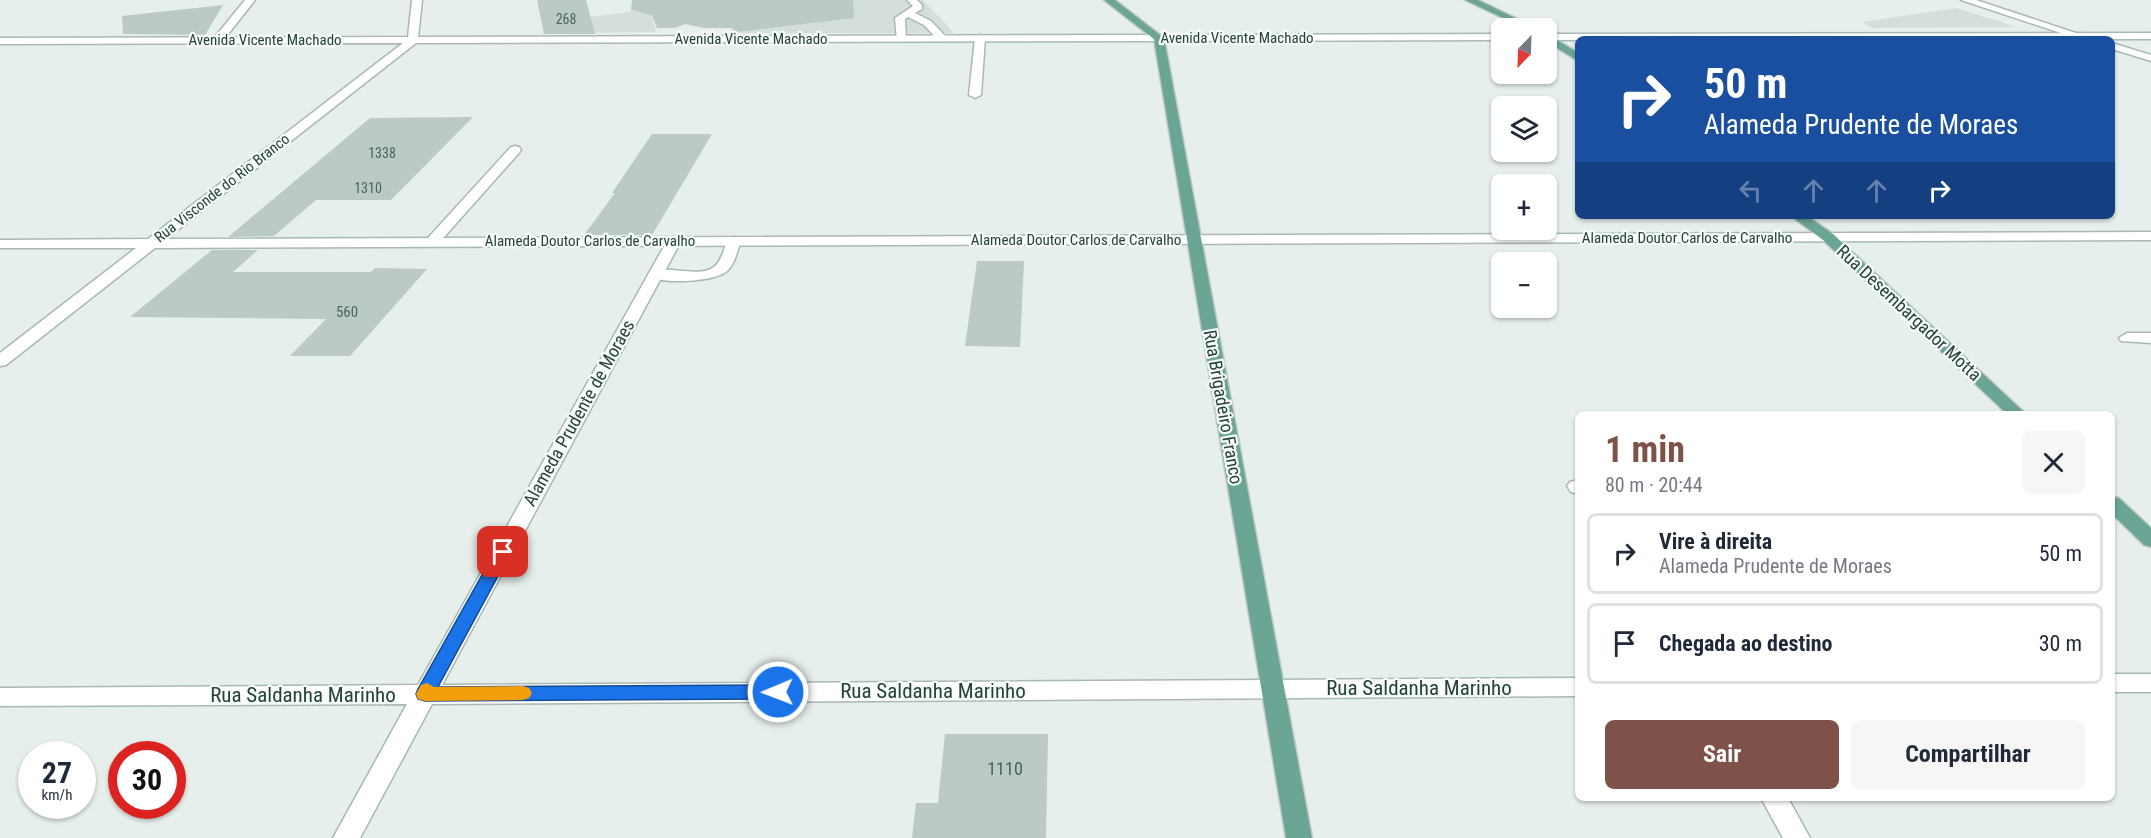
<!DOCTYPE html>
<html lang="pt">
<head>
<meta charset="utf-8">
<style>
	body { margin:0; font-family:"Roboto Condensed",sans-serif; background:#f6f6f7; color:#1f2937; height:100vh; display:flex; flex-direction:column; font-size:22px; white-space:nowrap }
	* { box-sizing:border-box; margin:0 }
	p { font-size:20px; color:#747a83 }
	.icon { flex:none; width:33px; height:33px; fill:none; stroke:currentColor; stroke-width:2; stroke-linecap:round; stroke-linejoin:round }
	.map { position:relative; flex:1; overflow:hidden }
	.drawer { position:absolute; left:1575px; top:411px; width:540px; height:390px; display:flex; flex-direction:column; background:#fff; border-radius:9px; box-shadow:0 2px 4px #0004 }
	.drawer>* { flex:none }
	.hud { position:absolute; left:1575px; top:36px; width:540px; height:183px; border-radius:9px; box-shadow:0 2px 4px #0004; background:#1a4fa0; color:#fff; overflow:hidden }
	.needle { width:39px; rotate:203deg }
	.tools { position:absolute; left:1491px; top:18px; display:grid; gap:12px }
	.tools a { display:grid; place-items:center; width:66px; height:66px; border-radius:9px; background:#fff; box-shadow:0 2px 4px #0004; font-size:30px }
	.speed { position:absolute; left:18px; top:741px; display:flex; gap:12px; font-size:30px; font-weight:700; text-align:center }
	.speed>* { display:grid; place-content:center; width:78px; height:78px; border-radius:50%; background:#fff; box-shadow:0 2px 4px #0004; line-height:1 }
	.speed small { font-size:15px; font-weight:400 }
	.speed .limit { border:9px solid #d22; background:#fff; color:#111 }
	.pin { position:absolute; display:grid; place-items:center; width:51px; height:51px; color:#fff; margin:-26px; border-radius:12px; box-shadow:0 3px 9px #0006 }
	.me { position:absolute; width:66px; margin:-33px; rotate:269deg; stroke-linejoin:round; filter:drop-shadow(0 0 4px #0008) }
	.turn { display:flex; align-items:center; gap:21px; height:126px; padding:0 30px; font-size:27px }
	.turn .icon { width:78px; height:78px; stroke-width:2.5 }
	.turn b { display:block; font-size:42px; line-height:51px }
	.lanes { display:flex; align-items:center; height:57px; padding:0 30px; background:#0003; justify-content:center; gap:30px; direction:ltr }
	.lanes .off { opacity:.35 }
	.round { display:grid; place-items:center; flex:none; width:63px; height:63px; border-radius:9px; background:#f6f6f7 }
	.summary { display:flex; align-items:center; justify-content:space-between; height:102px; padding:0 30px }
	h1 { font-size:36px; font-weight:700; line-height:45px; color:#7f5249 }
	.cta { display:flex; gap:12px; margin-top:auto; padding:12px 30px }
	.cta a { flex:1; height:69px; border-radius:9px; background:#7f5249; color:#fff; font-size:24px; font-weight:700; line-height:69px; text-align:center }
	.cta a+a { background:#f6f6f7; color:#1f2937 }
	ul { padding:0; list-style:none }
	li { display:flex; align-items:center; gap:18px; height:81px; margin:0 12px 9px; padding:0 18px; border:3px solid #e0e1e3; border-radius:9px }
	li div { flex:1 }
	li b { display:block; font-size:22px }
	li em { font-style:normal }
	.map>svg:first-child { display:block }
	.built { fill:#d4dfda }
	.building { fill:#bbcac4 }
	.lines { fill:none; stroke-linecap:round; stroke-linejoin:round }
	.service-casing { stroke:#a8b8b2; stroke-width:3 }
	.minor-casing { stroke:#a8b8b2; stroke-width:3 }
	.tertiary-casing { stroke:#a8b8b2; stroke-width:3 }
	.primary-casing { stroke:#c2cac8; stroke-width:3 }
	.service { fill:#fff; fill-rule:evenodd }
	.minor { fill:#fff; fill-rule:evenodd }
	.tertiary { fill:#fff; fill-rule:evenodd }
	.primary { fill:#6aa596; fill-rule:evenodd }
	.route { fill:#1a73e8; stroke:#114b97; stroke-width:1.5 }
	.slow { fill:#f59e0b }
	.labels { text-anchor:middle; stroke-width:4.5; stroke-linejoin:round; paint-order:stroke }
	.far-number-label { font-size:14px; fill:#4a645c }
	.far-street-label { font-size:15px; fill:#24423a; stroke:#f7fbf9 }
	.number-label { font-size:15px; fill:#4a645c }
	.street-label { font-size:18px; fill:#24423a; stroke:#f7fbf9 }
	.near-number-label { font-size:18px; fill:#4a645c }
	.near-street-label { font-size:21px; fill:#24423a; stroke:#f7fbf9 }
</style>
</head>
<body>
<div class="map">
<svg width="2151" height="838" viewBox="0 0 2151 838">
	<rect width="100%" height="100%" fill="#e6efeb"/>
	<g class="built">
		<path d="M 715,0 L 923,0 L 954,33 L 733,33 Z"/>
		<path d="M 1956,8 L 2017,27 L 1872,28 L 1863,22 Z"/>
		<path d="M 650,9 L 656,32 L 583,33 L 577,19 Z"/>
	</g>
	<g class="building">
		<path d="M 537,0 L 586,0 L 595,34 L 544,34 Z"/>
		<path d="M 632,0 L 853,0 L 854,18 L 736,32 L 734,28 L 704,28 L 685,24 L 675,28 L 657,28 L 652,15 L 631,10 Z"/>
		<path d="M 223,5 L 205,35 L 123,34 L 122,16 Z"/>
		<path d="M 473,117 L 391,200 L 316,200 L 274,236 L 228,237 L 370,118 Z"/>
		<path d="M 652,134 L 712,134 L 652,235 L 584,235 L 615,193 L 612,193 Z"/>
		<path d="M 212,250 L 258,250 L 233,272 L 371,272 L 375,268 L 427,269 L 350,356 L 290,356 L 326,319 L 130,317 Z"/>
		<path d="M 977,261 L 1024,261 L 1020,347 L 965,346 Z"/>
		<path d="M 945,734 L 1048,734 L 1046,838 L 912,838 L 916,803 L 938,803 Z"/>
	</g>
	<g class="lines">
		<g class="service-casing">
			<g id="service">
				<path d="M 245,0 L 255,0 L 222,42 L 214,42 L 214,38 Z"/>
				<path d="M 907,0 L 917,0 L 922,5 L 922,9 L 915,13 L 931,21 L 948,39 L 947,41 L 939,41 L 924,25 L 908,17 L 905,19 L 906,39 L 897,41 L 895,18 L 913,6 Z"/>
				<path d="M 980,35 L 985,38 L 981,95 L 975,98 L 969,95 L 975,38 Z"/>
				<path d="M 515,146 L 519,147 L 521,150 L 519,153 L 437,245 L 427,245 L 425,242 L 427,239 L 511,147 Z"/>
				<path d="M 734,237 L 741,241 C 737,251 735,264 727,271 C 716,282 658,285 648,275 C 661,261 703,282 717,264 C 723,257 724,246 729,238 Z"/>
				<path d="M 2127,333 L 2151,333 L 2151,343 L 2121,341 L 2119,338 Z"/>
				<path d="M 1578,480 L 1578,494 L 1571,492 L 1567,486 L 1570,482 Z"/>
				<path d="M 1761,798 L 1788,798 L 1810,838 L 1783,838 Z"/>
			</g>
		</g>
		<g class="minor-casing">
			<g id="minor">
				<path d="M 1961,0 L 1976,0 L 2094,39 L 2079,39 Z"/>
				<path d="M 2112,43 L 2151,55 L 2151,61 L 2112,49 Z"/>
				<path d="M 674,237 L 681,241 L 442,685 L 1578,678 L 1578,696 L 432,704 L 360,838 L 333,838 L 407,704 L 0,706 L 0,688 L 418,685 L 667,241 Z"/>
				<rect x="2112" y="674" width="39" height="18"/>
			</g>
		</g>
		<g class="tertiary-casing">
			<g id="tertiary">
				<path d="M 412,0 L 422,0 L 418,37 L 1502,34 L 1502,40 L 416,43 L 166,239 L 2151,232 L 2151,240 L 155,248 L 6,365 L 0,366 L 0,353 L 136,248 L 0,248 L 0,240 L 148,239 L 403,43 L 0,44 L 0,38 L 408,37 Z"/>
				<path d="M 2151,33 L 2151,39 L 1546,40 L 1546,34 Z"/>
			</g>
		</g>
		<g class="primary-casing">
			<g id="primary">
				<path d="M 1104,0 L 1115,0 L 1164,38 L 1312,838 L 1286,838 L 1154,39 Z"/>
				<path d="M 1465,0 L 1478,0 L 1536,28 L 1524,28 Z"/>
				<path d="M 1546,33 L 1578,53 L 1578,61 L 1546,41 Z"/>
				<path d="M 1791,216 L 1807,216 L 1833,234 L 2026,414 L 2007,414 L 1823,240 Z"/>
				<path d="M 2112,497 L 2119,498 L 2151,528 L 2151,547 L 2144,545 L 2112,514 Z"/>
			</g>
		</g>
		<use href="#service" class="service"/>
		<use href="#minor" class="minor"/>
		<use href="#tertiary" class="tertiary"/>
		<use href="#primary" class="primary"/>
	</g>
	<path class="route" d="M 503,547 L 509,549 L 511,552 L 438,687 L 778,685 L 784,687 L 787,692 L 784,697 L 778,699 L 425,701 L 418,699 L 416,694 L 418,689 L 495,552 L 497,549 Z"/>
	<path class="slow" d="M 427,683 L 434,687 L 523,686 L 529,688 L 532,693 L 529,698 L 523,700 L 425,701 L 418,699 L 416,694 L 421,685 Z"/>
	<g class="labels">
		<g class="far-number-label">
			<text x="566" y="24">268</text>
			<text x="382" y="158">1338</text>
			<text x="368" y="193">1310</text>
		</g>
		<g class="far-street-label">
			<text x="1237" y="43">Avenida Vicente Machado</text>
			<text x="751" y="44">Avenida Vicente Machado</text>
			<text x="265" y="45">Avenida Vicente Machado</text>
			<text transform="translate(222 188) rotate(-38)" y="5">Rua Visconde do Rio Branco</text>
			<text x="1687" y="243">Alameda Doutor Carlos de Carvalho</text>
			<text x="1076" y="245">Alameda Doutor Carlos de Carvalho</text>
			<text x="590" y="246">Alameda Doutor Carlos de Carvalho</text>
		</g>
		<g class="number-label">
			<text x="347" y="317">560</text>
		</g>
		<g class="street-label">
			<text transform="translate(1909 313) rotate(43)" y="6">Rua Desembargador Motta</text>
			<text transform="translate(1223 407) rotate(80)" y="6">Rua Brigadeiro Franco</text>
			<text transform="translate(579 413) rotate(-61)" y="6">Alameda Prudente de Moraes</text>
		</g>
		<g class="near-number-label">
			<text x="1005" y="775">1110</text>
		</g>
		<g class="near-street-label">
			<text x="1419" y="695">Rua Saldanha Marinho</text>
			<text x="933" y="698">Rua Saldanha Marinho</text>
			<text x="303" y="702">Rua Saldanha Marinho</text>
		</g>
	</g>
</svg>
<div class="tools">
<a><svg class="needle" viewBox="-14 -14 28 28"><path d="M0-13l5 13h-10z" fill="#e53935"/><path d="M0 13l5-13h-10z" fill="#747a83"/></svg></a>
<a><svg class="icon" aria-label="layers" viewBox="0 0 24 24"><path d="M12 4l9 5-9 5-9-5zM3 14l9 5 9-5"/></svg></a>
<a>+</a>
<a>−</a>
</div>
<div class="speed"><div>27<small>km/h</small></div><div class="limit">30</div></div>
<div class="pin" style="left:503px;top:552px;background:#d93025"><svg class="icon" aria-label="arrive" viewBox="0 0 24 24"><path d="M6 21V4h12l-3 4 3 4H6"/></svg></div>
<svg class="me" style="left:778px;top:692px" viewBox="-20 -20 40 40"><circle r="17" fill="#1a73e8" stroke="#fff" stroke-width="3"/><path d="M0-11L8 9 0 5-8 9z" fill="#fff"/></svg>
<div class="hud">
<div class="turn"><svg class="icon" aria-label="right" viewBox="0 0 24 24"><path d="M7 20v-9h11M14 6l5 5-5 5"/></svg><div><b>50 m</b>Alameda Prudente de Moraes</div></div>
<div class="lanes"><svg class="icon off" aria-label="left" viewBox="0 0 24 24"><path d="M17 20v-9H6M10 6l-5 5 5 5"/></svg><svg class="icon off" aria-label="ahead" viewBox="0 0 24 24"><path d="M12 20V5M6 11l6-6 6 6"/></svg><svg class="icon off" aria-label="ahead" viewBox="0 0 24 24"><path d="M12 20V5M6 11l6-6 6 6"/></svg><svg class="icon" aria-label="right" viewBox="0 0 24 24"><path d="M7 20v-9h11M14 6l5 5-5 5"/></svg></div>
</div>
<section class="drawer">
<div class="summary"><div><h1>1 min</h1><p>80 m · 20:44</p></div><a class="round"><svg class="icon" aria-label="close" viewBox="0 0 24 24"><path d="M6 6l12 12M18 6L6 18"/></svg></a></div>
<ul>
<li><svg class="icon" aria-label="right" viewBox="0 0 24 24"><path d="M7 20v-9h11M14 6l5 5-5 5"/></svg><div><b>Vire à direita</b><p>Alameda Prudente de Moraes</p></div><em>50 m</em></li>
<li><svg class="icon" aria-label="arrive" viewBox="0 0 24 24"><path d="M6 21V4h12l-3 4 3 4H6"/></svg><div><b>Chegada ao destino</b></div><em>30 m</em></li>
</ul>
<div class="cta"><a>Sair</a><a>Compartilhar</a></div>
</section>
</div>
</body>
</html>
